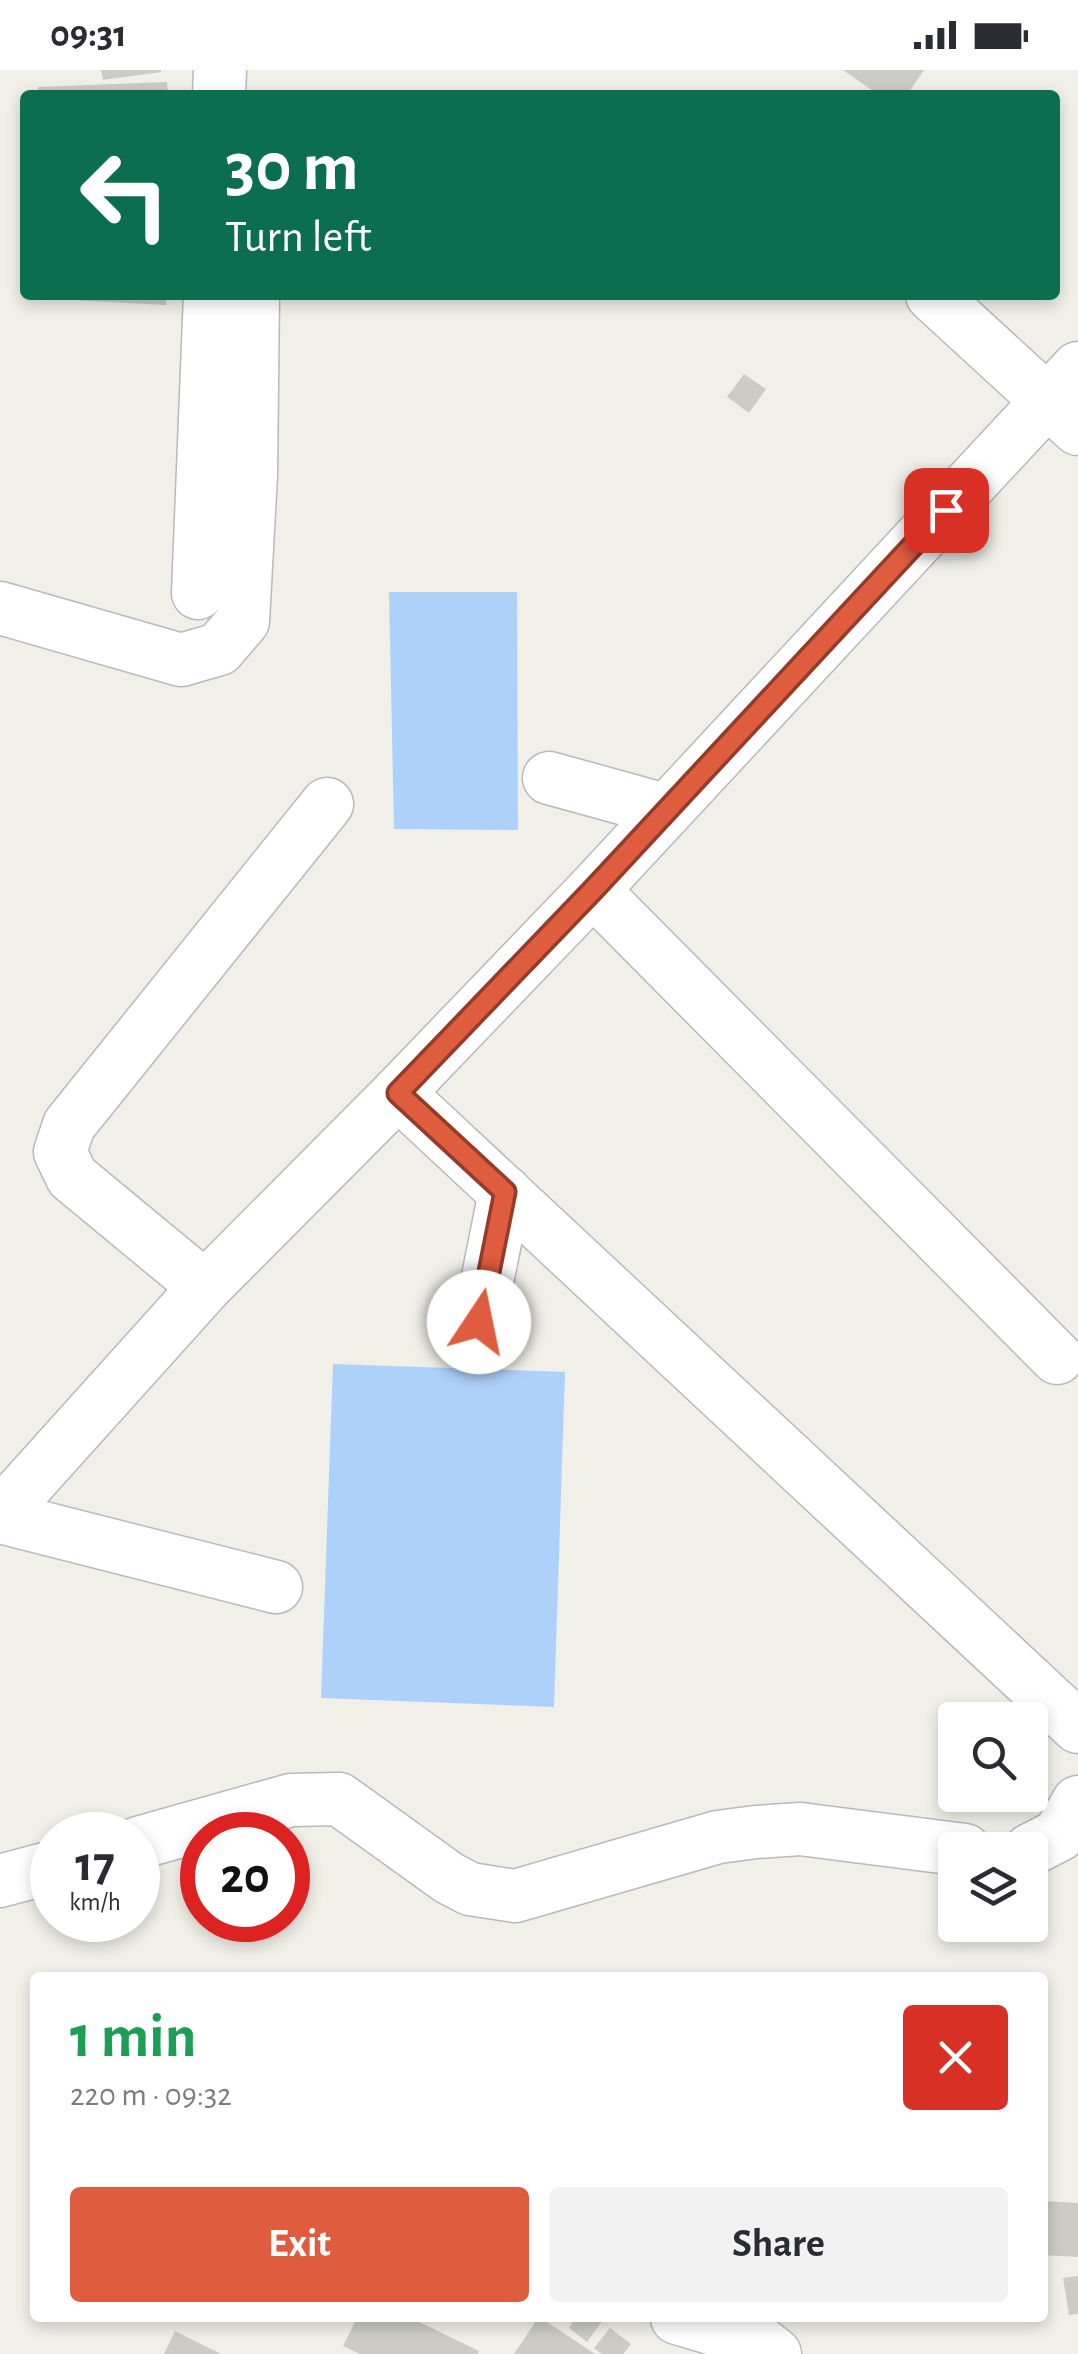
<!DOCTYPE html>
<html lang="en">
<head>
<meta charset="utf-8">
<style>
	body { margin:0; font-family:"Alegreya Sans",sans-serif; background:#f2f2f3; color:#2b2b33; height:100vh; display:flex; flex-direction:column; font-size:38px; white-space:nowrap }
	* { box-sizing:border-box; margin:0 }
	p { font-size:32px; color:#7c7c81 }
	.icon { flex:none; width:55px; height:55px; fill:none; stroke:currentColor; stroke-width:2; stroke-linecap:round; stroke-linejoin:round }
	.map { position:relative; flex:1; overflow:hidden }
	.side { position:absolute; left:30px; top:1902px; width:1018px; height:350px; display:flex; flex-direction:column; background:#fff; border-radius:10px; box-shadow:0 5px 15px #0003 }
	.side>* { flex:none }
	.guide { position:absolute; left:20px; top:20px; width:1040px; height:210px; border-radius:10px; box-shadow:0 5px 15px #0003; background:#0b6e4f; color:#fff; overflow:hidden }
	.buttons { position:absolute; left:938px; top:1632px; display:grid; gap:20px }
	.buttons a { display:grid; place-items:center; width:110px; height:110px; border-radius:10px; background:#fff; box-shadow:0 5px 15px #0003; font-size:50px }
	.speed { position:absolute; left:30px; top:1742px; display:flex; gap:20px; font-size:50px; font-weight:700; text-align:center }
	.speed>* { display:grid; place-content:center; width:130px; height:130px; border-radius:50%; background:#fff; box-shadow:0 5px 15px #0003; line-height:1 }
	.speed small { font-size:25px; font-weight:400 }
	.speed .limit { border:15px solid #d22; background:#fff; color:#111 }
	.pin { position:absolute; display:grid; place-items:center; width:85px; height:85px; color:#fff; margin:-42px; border-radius:20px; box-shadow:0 5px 15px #0006 }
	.me { position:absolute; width:110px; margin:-55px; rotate:11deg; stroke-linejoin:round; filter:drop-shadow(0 0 8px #0008) }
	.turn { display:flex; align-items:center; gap:35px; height:210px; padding:0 40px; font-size:45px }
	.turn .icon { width:130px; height:130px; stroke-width:2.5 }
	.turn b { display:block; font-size:70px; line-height:85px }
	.round { display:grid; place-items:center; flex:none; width:105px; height:105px; border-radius:10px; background:#f2f2f3 }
	.summary { display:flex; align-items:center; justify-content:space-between; height:170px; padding:0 40px }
	h1 { font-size:60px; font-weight:700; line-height:75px; color:#1e9e55 }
	.action { display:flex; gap:20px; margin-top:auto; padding:20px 40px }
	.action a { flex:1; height:115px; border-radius:10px; background:#e05c3f; color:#fff; font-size:40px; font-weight:700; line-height:115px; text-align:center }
	.action a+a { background:#f2f2f3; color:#2b2b33 }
	.status { display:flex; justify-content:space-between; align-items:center; height:70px; padding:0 50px; background:#fff; direction:ltr }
	.status svg { height:28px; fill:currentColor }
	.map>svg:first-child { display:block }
	.water { fill:#aed1fa }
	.building { fill:#cccbc5 }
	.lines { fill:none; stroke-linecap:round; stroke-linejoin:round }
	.minor-casing { stroke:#b8b9be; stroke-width:55 }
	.minor { stroke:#fff; stroke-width:52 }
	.route-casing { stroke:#923c29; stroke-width:25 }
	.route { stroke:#e05c3f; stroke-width:18 }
</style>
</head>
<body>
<div class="status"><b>09:31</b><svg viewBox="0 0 49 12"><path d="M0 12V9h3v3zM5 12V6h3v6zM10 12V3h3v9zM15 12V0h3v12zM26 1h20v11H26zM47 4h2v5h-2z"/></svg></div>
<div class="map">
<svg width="1078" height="2284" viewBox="0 0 1078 2284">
	<rect width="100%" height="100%" fill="#f0efe8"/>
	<g class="water">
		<path d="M 389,522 L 517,522 L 518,760 L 394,759 Z"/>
		<path d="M 333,1294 L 565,1302 L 554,1637 L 321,1628 Z"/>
	</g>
	<g class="building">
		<path d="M 101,0 L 161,0 L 161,2 L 103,10 Z"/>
		<path d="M 843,0 L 924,0 L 907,25 L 879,25 Z"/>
		<path d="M 167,12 L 168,25 L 38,25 L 38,17 Z"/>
		<path d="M 36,225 L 166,225 L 166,235 L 36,228 Z"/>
		<path d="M 744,304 L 766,319 L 749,343 L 727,327 Z"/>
		<path d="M 1042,2131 L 1078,2133 L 1078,2187 L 1042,2185 Z"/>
		<path d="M 1078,2206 L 1078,2244 L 1069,2245 L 1063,2208 Z"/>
		<path d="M 357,2248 L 411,2248 L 479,2281 L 478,2284 L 360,2284 L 343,2276 Z"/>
		<path d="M 538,2248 L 541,2248 L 595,2284 L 514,2284 Z"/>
		<path d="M 576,2248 L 599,2248 L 603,2250 L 587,2272 L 569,2258 Z"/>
		<path d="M 610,2258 L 631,2274 L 623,2284 L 602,2284 L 594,2278 Z"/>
		<path d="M 175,2261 L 221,2284 L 164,2284 Z"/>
	</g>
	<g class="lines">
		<g class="minor-casing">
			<g id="minor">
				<path d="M 219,25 L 220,0"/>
				<path d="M 932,225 L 1078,359"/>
				<path d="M 198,523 L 210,225"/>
				<path d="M 0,538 L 181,590 L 219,579 L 243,551 L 251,405 L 253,225"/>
				<path d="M 549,708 L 665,740"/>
				<path d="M 593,820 L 1057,1288"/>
				<path d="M 398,1023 L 1078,1657"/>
				<path d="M 205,1217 L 72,1107 L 60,1082 L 69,1055 L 327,734"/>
				<path d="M 479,1252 L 505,1122"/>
				<path d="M 0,1445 L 205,1217 L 398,1023 L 593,820 L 1078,298"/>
				<path d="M 0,1447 L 276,1517"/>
				<path d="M 138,1773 L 291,1730 L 339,1729 L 449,1808 L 470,1819 L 515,1826 L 718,1767 L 756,1762 L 800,1759 L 965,1780"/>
				<path d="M 1030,1780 L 1059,1765 L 1078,1732"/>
				<path d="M 0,1811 L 52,1797"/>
				<path d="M 677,2248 L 761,2273 L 775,2284"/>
			</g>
		</g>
		<use href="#minor" class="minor"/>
	</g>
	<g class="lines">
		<g class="route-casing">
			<path id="route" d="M 479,1252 L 505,1122 L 398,1023 L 593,820 L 946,440"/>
		</g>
		<use href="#route" class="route"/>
	</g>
</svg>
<div class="buttons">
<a><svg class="icon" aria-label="search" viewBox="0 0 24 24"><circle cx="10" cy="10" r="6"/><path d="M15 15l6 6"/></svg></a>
<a><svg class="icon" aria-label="layers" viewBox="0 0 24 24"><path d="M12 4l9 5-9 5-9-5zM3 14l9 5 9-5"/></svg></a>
</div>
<div class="speed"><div>17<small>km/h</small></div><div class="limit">20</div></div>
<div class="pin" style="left:946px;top:440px;background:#d93025"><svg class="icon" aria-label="arrive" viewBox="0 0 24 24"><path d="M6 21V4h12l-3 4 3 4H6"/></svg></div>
<svg class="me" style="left:479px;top:1252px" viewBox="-20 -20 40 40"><circle r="19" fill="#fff"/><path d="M0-13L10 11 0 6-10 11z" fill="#e05c3f"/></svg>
<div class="guide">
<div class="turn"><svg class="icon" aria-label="left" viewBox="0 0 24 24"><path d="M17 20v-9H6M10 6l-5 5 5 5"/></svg><div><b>30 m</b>Turn left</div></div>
</div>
<section class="side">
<div class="summary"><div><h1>1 min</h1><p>220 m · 09:32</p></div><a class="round" style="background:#d93025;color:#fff"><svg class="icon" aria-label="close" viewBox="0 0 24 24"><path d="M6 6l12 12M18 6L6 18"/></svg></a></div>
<div class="action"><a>Exit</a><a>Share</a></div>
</section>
</div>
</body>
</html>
